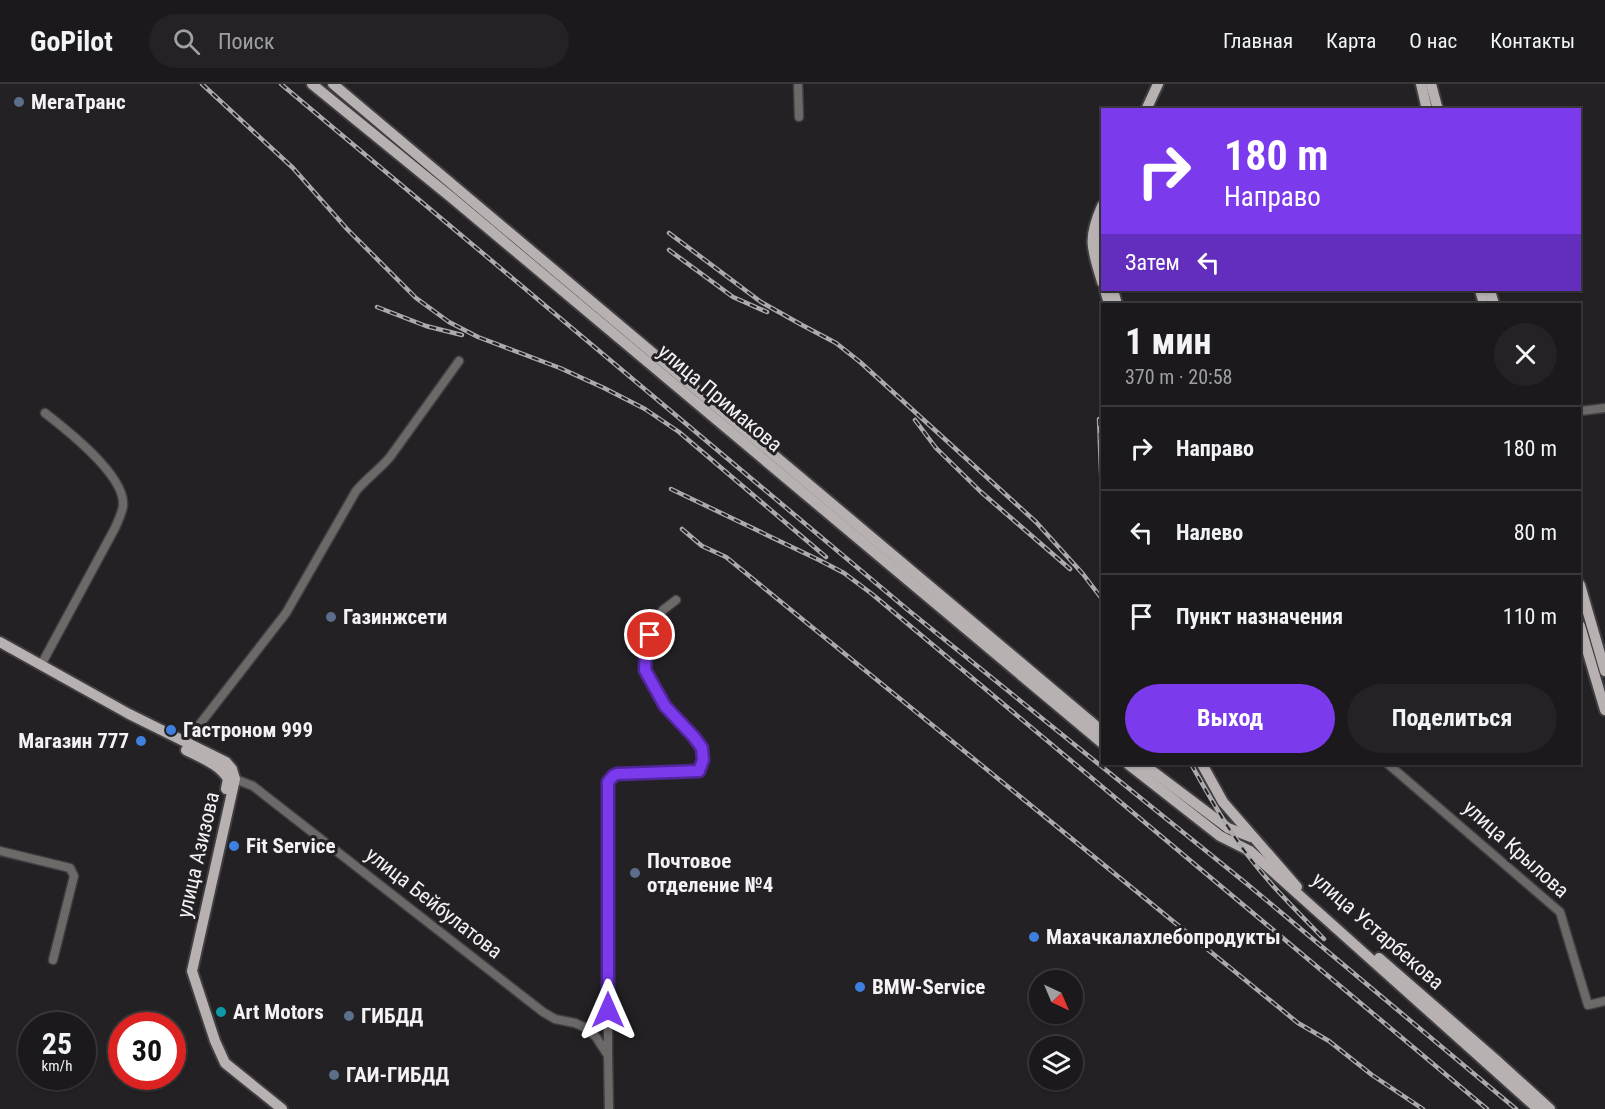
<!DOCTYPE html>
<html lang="ru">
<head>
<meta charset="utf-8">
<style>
	body { margin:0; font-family:"Roboto Condensed",sans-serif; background:#242224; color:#f1f3f6; height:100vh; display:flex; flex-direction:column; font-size:22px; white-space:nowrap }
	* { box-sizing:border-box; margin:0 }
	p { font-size:20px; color:#a0a0a3 }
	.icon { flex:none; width:33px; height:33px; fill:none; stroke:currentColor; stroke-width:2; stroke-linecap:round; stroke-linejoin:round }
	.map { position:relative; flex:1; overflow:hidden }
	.panel { position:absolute; left:1101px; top:219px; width:480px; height:462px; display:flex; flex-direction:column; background:#1b191b; border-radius:0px; box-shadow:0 2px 4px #0004,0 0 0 2px #39383a }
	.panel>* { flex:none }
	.top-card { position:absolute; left:1101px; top:24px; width:480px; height:183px; border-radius:0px; box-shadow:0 2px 4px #0004,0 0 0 2px #39383a; background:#7c3aed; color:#fff; overflow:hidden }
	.needle { width:39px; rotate:136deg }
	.buttons { position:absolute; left:1029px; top:886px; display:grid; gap:12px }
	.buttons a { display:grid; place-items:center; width:54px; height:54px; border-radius:50%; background:#1b191b; box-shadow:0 2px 4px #0004,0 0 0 2px #39383a; font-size:30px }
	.speed { position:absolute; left:18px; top:928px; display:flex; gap:12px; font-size:30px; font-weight:700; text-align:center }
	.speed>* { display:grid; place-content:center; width:78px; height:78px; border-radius:50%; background:#1b191b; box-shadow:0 2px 4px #0004,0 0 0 2px #39383a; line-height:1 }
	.speed small { font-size:15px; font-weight:400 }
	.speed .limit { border:9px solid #d22; background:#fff; color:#111 }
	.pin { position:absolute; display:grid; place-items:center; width:51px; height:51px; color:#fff; margin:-26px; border:3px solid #fff; border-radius:50%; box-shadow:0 2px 6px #0007 }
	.me { position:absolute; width:66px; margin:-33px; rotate:0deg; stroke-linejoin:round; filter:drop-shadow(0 0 4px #0008) }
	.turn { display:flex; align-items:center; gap:21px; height:126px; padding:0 24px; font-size:27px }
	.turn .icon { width:78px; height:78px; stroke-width:2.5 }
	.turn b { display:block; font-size:42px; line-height:51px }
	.then { display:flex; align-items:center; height:57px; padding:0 24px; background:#0003; gap:12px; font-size:22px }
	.round { display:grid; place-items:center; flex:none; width:63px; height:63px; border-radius:32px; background:#242224 }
	.head { display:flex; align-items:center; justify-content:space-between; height:102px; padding:0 24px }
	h1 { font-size:36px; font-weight:700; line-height:45px }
	.action { display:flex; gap:12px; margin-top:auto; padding:12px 24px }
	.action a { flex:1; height:69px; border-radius:36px; background:#7c3aed; color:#fff; font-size:24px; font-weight:700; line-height:69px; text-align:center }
	.action a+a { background:#242224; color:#f1f3f6 }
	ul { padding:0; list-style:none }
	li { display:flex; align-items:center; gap:18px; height:84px; padding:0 24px; border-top:2px solid #39383a }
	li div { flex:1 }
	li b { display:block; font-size:22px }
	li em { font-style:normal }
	header { display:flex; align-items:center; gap:36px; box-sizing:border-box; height:84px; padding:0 30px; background:#1b191b; border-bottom:2px solid #39383a }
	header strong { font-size:28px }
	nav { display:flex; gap:33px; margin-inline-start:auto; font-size:21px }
	.search { width:420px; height:54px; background:#242224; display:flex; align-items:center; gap:15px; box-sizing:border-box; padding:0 21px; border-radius:33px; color:#a0a0a3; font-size:22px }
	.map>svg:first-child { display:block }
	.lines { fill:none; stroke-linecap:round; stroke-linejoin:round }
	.minor-casing { stroke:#413e41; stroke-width:11 }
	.major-casing { stroke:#413e41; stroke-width:14 }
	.minor { stroke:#6c6969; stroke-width:8 }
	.major { stroke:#b7b1b2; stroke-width:10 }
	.rail-casing { stroke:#acaaac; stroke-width:4.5 }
	.rail { stroke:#242124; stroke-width:2; stroke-dasharray:7; stroke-linecap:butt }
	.route-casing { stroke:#51269a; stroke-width:15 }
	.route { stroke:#7c3aed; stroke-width:10 }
	.service-dot { fill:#5c6f8a; stroke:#242124; stroke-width:2 }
	.shop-dot { fill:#3f7fe0; stroke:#242124; stroke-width:2 }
	.culture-dot { fill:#0f9aa8; stroke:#242124; stroke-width:2 }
	.labels { text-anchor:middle; stroke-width:6; stroke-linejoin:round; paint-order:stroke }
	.poi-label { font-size:21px; font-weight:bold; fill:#f4f2f4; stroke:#242124; text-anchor:start }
	.street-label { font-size:21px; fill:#f4f2f4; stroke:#242124 }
</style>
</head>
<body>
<header>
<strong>GoPilot</strong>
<div class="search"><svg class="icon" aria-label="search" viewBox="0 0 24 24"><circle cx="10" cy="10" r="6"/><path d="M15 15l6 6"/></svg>Поиск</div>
<nav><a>Главная</a><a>Карта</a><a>О нас</a><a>Контакты</a></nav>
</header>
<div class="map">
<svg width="1605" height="1025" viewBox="0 0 1605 1025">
	<rect width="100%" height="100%" fill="#242124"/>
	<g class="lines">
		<g class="minor-casing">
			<g id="minor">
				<path d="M 798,0 L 799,33"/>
				<path d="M 1580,327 L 1605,324"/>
				<path d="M 41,581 L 115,444 C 118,437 122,429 123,422 C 126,392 67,346 45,329"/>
				<path d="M 186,658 L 286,529 L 356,407 C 366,395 380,385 390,373 L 459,277"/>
				<path d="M 1388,680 L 1560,828 L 1588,921 L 1605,917"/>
				<path d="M 235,695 L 253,702 L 267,713 L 543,928 L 555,935 L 575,939 L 584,943 L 596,953 L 607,970"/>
				<path d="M 0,767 L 70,784 L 74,792 L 53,876"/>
				<path d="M 609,1025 L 608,970 L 608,698 L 613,691 L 617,690 L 699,687 L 703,676 L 702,664 L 694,653 L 665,622 L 645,587 L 646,563 L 654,539 L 663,526 L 676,516"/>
			</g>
		</g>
		<g class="major-casing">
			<g id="major">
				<path d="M 312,0 L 452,114 L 1102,659"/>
				<path d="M 333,0 L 1102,647"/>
				<path d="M 1421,0 L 1427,26"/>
				<path d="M 1431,0 L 1438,26"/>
				<path d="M 1146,26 L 1158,0"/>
				<path d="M 1102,122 C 1087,156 1092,164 1102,198"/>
				<path d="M 1102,136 L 1099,158 L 1102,171"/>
				<path d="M 1105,206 L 1109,220"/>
				<path d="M 1113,206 L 1117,220"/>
				<path d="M 1480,206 L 1484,220"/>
				<path d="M 1490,206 L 1494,220"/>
				<path d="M 1580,501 L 1605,587"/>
				<path d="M 1580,542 L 1605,626"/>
				<path d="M 0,558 L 129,630 L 226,678 L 232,685 L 235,695 L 192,887 L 215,957 L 225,979 L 282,1025"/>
				<path d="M 186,666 C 201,674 219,680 228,695 L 226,705"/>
				<path d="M 1128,680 L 1220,752 L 1250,767 L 1538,1025"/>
				<path d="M 1143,680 L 1228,744 L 1251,753"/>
				<path d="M 1202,680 L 1223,718 L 1297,803"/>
				<path d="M 1379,874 L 1495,975 L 1550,1025"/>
			</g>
		</g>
		<use href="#minor" class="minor"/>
		<use href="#major" class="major"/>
		<g class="rail-casing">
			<g id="rail">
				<path d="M 202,0 L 293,84 L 347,145 L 416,214 L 449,238 L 478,253 L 560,284 L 604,304 L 645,325 L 679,348 L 826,473"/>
				<path d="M 281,0 L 908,526 L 1247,800 L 1516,1025"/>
				<path d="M 669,149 L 761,218 L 802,241 L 836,259 L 860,278 L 1036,438 L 1083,490 L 1102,515"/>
				<path d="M 669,166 L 733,213 L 767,228"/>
				<path d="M 377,223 L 426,242 L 462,251"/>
				<path d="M 1099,335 L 1102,412"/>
				<path d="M 915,336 L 936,364 L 981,408 L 1070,485"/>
				<path d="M 671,405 L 819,476 L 844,489 L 872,510 L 1487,1025"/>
				<path d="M 682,445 L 702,462 L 726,473 L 1298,939 L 1329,957 L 1372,991 L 1423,1025"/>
				<path d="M 1191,680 C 1207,708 1222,736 1241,762 C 1265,796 1295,825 1324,855"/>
			</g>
		</g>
		<use href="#rail" class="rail"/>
	</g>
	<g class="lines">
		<g class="route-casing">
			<path id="route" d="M 608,926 L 608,698 L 613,692 L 617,690 L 699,687 L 703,676 L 702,664 L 694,653 L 665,622 L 645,586 L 646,563 L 650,551"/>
		</g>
		<use href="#route" class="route"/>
	</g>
	<g class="service-dot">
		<circle cx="19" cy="18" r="6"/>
		<circle cx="331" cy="533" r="6"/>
		<circle cx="635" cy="789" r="6"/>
		<circle cx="349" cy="932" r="6"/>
		<circle cx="334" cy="991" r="6"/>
	</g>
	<g class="shop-dot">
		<circle cx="171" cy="646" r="6"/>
		<circle cx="141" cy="657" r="6"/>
		<circle cx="234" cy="762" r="6"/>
		<circle cx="1034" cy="853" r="6"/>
		<circle cx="860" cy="903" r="6"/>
	</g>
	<circle class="culture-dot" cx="221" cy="928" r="6"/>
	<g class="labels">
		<g class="poi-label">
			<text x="31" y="25">МегаТранс</text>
			<text x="343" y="540">Газинжсети</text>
			<text x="183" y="653">Гастроном 999</text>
			<text x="129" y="664" text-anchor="end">Магазин 777</text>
			<text x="246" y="769">Fit Service</text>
			<text x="647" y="784">Почтовое<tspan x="647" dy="24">отделение №4</tspan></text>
			<text x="1046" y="860">Махачкалахлебопродукты</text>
			<text x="872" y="910">BMW-Service</text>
			<text x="233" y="935">Art Motors</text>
			<text x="361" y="939">ГИБДД</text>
			<text x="346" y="998">ГАИ-ГИБДД</text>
		</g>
		<g class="street-label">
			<text transform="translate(720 314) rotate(40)" y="7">улица Примакова</text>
			<text transform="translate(1516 765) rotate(42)" y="7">улица Крылова</text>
			<text transform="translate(198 771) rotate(-77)" y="7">улица Азизова</text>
			<text transform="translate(434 819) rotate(38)" y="7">улица Бейбулатова</text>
			<text transform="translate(1378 847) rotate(41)" y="7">улица Устарбекова</text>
		</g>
	</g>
</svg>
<div class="buttons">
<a><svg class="needle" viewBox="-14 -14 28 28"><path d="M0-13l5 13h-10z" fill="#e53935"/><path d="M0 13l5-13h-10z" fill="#a0a0a3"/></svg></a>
<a><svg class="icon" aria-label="layers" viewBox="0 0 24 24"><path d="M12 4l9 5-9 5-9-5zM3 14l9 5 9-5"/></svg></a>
</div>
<div class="speed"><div>25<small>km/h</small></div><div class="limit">30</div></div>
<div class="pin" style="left:650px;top:551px;background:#d93025"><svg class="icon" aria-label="arrive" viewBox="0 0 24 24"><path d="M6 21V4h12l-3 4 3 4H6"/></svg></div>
<svg class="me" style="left:608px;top:926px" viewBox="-20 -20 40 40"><path d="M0-17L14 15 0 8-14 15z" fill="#7c3aed" stroke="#fff" stroke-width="4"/></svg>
<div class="top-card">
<div class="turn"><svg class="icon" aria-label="right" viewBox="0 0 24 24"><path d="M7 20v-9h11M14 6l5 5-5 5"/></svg><div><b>180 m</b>Направо</div></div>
<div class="then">Затем<svg class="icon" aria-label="left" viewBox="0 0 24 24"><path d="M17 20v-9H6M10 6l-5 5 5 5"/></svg></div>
</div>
<section class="panel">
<div class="head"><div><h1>1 мин</h1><p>370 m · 20:58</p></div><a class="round"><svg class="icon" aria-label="close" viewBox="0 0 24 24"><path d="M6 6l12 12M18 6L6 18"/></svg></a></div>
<ul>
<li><svg class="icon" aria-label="right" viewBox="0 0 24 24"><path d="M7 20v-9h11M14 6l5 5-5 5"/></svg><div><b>Направо</b></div><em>180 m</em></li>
<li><svg class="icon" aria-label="left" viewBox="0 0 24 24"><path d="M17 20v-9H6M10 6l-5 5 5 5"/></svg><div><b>Налево</b></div><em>80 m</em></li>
<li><svg class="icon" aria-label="arrive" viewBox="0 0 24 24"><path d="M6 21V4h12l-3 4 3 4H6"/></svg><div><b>Пункт назначения</b></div><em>110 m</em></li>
</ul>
<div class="action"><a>Выход</a><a>Поделиться</a></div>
</section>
</div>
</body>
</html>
